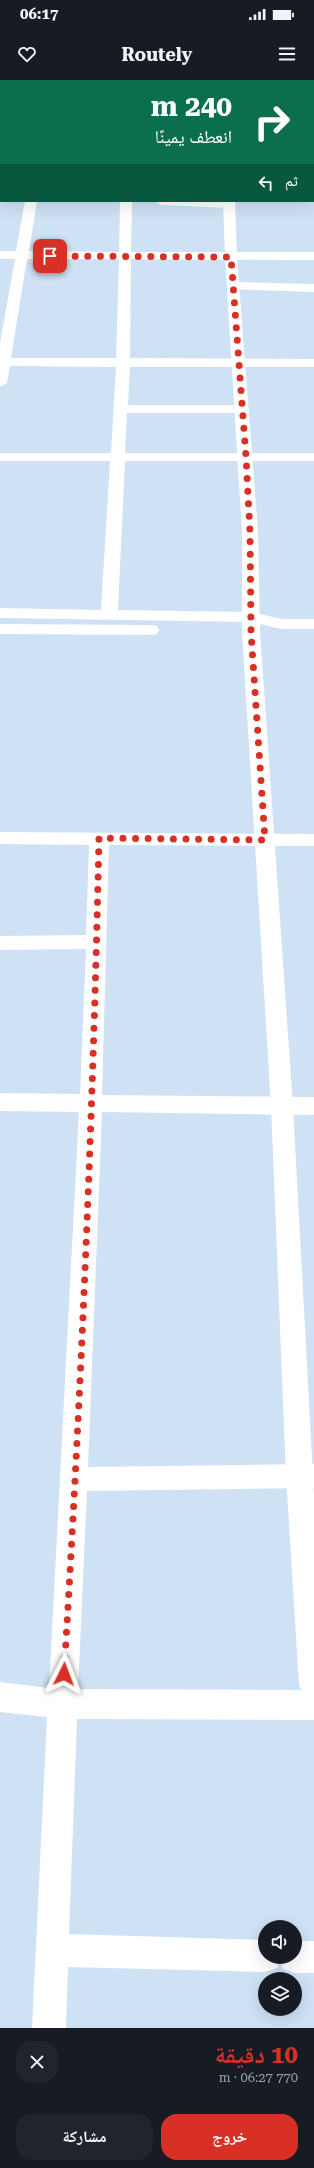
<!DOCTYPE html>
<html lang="ar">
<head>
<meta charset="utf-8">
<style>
	body { margin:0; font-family:"Roboto Serif","Noto Naskh Arabic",serif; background:#20242c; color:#f1f3f6; direction:rtl; height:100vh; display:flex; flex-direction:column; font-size:15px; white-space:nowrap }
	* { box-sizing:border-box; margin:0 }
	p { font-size:13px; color:#9ea1a6 }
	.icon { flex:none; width:22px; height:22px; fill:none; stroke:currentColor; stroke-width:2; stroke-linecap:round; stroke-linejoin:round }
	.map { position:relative; height:1948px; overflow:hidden; direction:ltr }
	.drawer { display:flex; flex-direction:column; background:#171b24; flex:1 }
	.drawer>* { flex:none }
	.guide { position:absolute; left:0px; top:0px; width:314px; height:122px; box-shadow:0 4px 16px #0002; direction:rtl; background:#0b6e4f; color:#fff; overflow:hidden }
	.buttons { position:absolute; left:258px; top:1840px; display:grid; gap:8px }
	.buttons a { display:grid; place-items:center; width:44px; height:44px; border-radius:50%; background:#171b24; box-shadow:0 4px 16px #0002; font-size:20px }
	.pin { position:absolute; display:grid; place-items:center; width:34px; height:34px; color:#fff; margin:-17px; border-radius:8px; box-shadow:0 2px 6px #0006 }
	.me { position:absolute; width:44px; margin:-22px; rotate:3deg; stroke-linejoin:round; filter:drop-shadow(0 0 3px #0008) }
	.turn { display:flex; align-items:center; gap:14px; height:84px; padding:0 16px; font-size:18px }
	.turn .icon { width:52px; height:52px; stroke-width:2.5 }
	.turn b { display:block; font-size:28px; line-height:34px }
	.then { display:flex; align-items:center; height:38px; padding:0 16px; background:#0003; gap:8px; font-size:15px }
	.round { display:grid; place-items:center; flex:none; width:42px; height:42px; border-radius:16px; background:#20242c }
	.overview { display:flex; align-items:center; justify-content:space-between; height:68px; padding:0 16px }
	h1 { font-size:24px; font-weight:700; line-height:30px; color:#d93025 }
	.primary-button { display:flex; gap:8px; margin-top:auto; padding:8px 16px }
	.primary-button a { flex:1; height:46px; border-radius:16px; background:#d93025; color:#fff; font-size:16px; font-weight:700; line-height:46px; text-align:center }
	.primary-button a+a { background:#20242c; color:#f1f3f6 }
	.status { display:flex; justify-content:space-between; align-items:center; height:28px; padding:0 20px; background:#171b24; direction:ltr }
	.status svg { height:11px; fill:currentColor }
	header { display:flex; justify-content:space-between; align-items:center; height:52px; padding:0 16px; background:#171b24; font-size:18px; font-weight:700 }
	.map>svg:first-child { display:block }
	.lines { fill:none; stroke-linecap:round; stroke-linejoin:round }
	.minor { fill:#fff; fill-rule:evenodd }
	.tertiary { fill:#fff; fill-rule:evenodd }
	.route { stroke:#d93025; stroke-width:7; stroke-dasharray:0 12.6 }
</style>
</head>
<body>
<div class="status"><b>06:17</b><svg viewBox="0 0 49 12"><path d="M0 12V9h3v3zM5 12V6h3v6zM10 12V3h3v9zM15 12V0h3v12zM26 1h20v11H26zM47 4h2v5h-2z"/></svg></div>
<header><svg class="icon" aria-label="menu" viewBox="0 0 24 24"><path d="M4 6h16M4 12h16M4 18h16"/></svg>Routely<svg class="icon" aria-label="heart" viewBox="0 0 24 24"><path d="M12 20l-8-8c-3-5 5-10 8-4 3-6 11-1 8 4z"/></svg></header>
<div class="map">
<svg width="314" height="1948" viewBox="0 0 314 1948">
	<rect width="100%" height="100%" fill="#cfe1f4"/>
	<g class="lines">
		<g class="minor">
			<rect x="42" y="0" width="10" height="1"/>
			<rect x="130" y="0" width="10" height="1"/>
			<rect x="0" y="6" width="1" height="6"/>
			<rect x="313" y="6" width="1" height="6"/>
			<rect x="0" y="81" width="1" height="6"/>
			<rect x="313" y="82" width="1" height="6"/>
			<path d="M 25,121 L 37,121 L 29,171 L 119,172 L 120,121 L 132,121 L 131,172 L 314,172 L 314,180 L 131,179 L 130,278 L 314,279 L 314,287 L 130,287 L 128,325 L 242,325 L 247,326 L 249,329 L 247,332 L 242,333 L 127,333 L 125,373 L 314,373 L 314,381 L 125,381 L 118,530 L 251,532 L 282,539 L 314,539 L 314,549 L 282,549 L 251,542 L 0,538 L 0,528 L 101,530 L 110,381 L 0,381 L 0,373 L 111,373 L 116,287 L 10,286 L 7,303 L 0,307 L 0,263 L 15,179 L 0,179 L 0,171 L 16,171 ZM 27,179 L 119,179 L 116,278 L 11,278 Z"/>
			<path d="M 155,121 L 232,121 L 236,124 L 230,128 L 161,125 Z"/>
			<path d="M 233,202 L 314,204 L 314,212 L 228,209 L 227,206 L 228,203 Z"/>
			<path d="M 0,544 L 151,545 L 157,546 L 159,550 L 157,554 L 151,555 L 0,554 Z"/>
			<path d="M 0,752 L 314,754 L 314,766 L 109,765 L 102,1015 L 314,1017 L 314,1035 L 102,1032 L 88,1387 L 314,1384 L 314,1408 L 87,1411 L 78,1609 L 314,1610 L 314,1640 L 77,1639 L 69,1854 L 265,1860 L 265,1877 L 295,1877 L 295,1861 L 314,1861 L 314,1893 L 295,1893 L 283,1889 L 280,1880 L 277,1888 L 265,1892 L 68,1887 L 66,1948 L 32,1948 L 47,1637 L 0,1632 L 0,1602 L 49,1608 L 79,1032 L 0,1031 L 0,1013 L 80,1014 L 86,869 L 0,870 L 0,856 L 86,855 L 89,765 L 0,764 Z"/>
		</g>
		<g class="tertiary">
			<rect x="220" y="0" width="10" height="1"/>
			<path d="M 223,121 L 235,121 L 237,177 L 258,452 L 260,552 L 293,1026 L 314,1415 L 314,1620 L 304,1615 L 299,1605 L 286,1396 L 271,1026 L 242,552 L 242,452 L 225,177 Z"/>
		</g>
	</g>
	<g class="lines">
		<path class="route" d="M 50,176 L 231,177 L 246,377 L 250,452 L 251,552 L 265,760 L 99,758 C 93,1036 81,1315 64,1594"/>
	</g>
</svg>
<div class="buttons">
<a><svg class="icon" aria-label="sound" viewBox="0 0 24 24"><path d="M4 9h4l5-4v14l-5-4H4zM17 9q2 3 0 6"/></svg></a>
<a><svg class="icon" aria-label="layers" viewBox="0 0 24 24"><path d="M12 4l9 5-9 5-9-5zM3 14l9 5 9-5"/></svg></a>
</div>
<div class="pin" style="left:50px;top:176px;background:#d93025"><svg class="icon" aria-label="arrive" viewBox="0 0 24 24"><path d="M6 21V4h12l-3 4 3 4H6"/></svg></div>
<svg class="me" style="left:64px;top:1594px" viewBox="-20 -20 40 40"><path d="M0-17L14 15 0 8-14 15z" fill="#d93025" stroke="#fff" stroke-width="4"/></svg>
<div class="guide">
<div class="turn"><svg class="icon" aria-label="right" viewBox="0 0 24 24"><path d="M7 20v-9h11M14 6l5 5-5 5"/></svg><div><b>240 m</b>انعطف يمينًا</div></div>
<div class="then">ثم<svg class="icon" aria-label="left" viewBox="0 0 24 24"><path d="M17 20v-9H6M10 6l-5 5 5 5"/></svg></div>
</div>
</div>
<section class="drawer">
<div class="overview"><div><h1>10 دقيقة</h1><p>770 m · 06:27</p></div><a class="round"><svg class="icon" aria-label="close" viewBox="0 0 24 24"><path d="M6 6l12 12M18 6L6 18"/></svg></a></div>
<div class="primary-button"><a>خروج</a><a>مشاركة</a></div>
</section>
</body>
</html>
